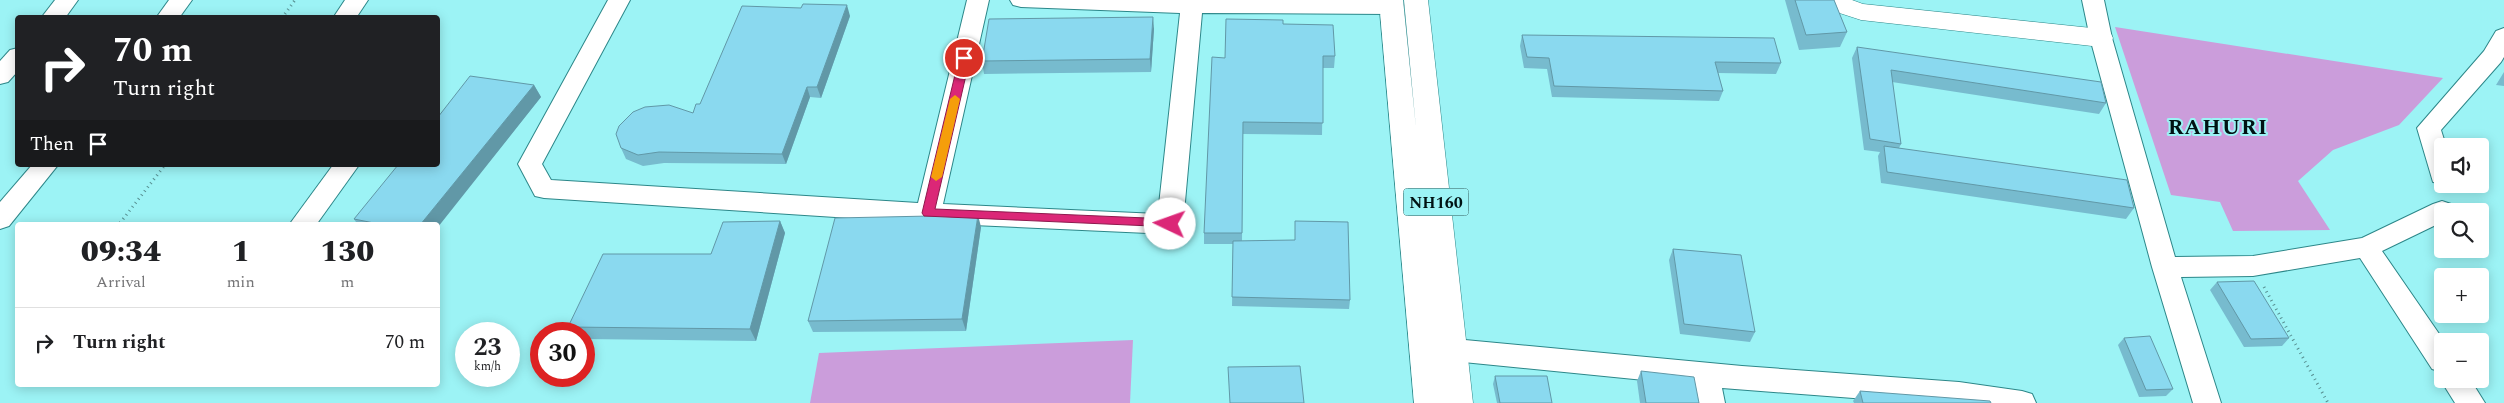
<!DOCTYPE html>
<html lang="en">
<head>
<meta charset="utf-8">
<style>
	body { margin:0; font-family:Spectral,serif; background:#f2f2f2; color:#202124; height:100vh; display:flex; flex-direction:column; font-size:19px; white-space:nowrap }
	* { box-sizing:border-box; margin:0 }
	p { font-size:16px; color:#757577 }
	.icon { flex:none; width:28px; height:28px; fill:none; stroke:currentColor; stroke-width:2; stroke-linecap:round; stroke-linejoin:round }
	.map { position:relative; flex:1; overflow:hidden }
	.drawer { position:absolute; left:15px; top:222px; width:425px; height:165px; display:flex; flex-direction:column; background:#fff; border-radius:5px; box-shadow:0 2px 12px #0003 }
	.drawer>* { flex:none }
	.hud { position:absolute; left:15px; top:15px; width:425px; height:152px; border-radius:5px; box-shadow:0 2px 12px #0003; background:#202124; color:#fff; overflow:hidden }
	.buttons { position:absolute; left:2434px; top:138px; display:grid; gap:10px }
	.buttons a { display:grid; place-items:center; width:55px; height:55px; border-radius:5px; background:#fff; box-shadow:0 2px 12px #0003; font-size:25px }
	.speed { position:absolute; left:455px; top:322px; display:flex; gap:10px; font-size:25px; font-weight:700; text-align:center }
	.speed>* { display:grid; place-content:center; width:65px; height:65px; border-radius:50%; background:#fff; box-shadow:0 2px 12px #0003; line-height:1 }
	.speed small { font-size:12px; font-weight:400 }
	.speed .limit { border:8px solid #d22; background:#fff; color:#111 }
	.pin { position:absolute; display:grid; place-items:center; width:42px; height:42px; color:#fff; margin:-21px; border:2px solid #fff; border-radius:50%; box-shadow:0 1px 5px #0007 }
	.me { position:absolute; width:55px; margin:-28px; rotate:273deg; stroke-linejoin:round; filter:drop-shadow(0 0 4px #0008) }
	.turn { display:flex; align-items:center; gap:18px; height:105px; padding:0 15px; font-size:22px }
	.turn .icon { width:65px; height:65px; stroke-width:2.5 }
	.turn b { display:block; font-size:35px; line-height:42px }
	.then { display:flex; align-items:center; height:48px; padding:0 15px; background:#0003; gap:10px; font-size:19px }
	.eta { display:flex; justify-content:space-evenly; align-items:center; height:85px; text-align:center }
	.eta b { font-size:30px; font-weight:800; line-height:35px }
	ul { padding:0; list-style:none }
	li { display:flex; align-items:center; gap:15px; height:70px; padding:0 15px; border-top:1px solid #e0e0e0 }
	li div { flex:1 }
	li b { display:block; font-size:19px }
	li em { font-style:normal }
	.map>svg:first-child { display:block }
	.green { fill:#cb9ddb }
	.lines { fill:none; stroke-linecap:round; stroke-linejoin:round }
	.minor-casing { stroke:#2c8789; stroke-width:2 }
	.tertiary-casing { stroke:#2c8789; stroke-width:1 }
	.trunk-casing { stroke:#2c8789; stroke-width:1 }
	.path { stroke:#578f91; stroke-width:3; stroke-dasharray:1 4; stroke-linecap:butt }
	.minor { fill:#fff; fill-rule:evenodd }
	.tertiary { fill:#fff; fill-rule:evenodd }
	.trunk { fill:#fff; fill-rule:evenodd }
	.wall { fill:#77bbce }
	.shaded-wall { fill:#6198a7 }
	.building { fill:#8ad9ef; stroke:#6198a7 }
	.route { fill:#db2777; stroke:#8e194d }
	.slow { fill:#f59e0b }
	.labels { text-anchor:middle; stroke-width:4; stroke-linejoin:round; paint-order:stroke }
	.shield { fill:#9cf3f5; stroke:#2f5657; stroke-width:1 }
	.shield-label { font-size:16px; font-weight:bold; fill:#001213 }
	.district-label { font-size:22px; font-weight:bold; letter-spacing:1px; fill:#001213; stroke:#9cf3f5 }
</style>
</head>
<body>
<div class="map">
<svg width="2504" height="403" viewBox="0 0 2504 403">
	<rect width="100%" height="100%" fill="#9cf3f5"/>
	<g class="green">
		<path d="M 2115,27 L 2443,78 L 2399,125 L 2333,150 L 2298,181 L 2330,230 L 2233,231 L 2220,202 L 2171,195 Z"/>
		<path d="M 1133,340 L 1130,403 L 810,403 L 819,353 Z"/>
	</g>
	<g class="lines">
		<g class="minor-casing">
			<g id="minor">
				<path d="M 55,0 L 78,0 L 65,18 L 41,18 Z"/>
				<path d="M 169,0 L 192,0 L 179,18 L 156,18 Z"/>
				<path d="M 345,0 L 368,0 L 356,18 L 333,18 Z"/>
				<path d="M 608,0 L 630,0 L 542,164 L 551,180 L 918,203 L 967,0 L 989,0 L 943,204 L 1158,214 L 1180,13 L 1021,7 L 1013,5 L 1010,0 L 1393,0 L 1399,2 L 1402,7 L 1399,12 L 1391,14 L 1202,13 L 1183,224 L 1179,231 L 1170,234 L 928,223 L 544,198 L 535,196 L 518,164 Z"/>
				<path d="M 2082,0 L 2104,0 L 2112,38 L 2175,257 L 2253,256 L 2362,238 L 2433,204 L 2442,201 L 2451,204 L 2455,211 L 2442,211 L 2442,222 L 2382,251 L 2444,341 L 2442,372 L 2432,369 L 2360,258 L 2253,276 L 2181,277 L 2221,403 L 2193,403 L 2152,267 L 2090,38 Z"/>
				<path d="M 2504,28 L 2504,57 L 2501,62 L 2441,130 L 2446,146 L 2442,146 L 2444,184 L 2433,182 L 2417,128 L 2484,51 L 2496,31 Z"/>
				<path d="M 18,48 L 18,71 L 8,82 L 0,84 L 0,61 L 10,50 Z"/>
				<path d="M 32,165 L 58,165 L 9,226 L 0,229 L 0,202 Z"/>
				<path d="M 333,165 L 359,165 L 316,225 L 289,225 Z"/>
				<path d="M 1433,337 L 1742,366 L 1959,382 L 2022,391 L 2032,394 L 2036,403 L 1919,403 L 1722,388 L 1725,403 L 1697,403 L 1694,385 L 1433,359 L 1423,356 L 1419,348 L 1423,340 Z"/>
				<path d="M 2442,374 L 2442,379 L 2470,379 L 2485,403 L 2455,403 L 2440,379 Z"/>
			</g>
		</g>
		<g class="tertiary-casing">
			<path id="tertiary" d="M 1815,0 L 1852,0 L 1863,4 L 2101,29 L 2110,32 L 2113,38 L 2110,44 L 2101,47 L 1861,20 L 1818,6 Z"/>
		</g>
		<g class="trunk-casing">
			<path id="trunk" d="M 1379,0 L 1403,0 L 1416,128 L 1404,0 L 1428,0 L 1473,403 L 1414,403 Z"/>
		</g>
		<g class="path">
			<path d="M 282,18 L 295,0"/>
			<path d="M 120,223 L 165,165"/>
			<path d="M 2264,287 L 2328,403"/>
		</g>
		<use href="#minor" class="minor"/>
		<use href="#tertiary" class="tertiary"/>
		<use href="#trunk" class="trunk"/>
	</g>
	<g class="wall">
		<path d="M 1785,0 L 1834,0 L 1847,32 L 1840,47 L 1799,50 Z"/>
		<path d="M 850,16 L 821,98 L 810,97 L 786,164 L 664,163 L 643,166 L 626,159 L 621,148 L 693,113 L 700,104 Z"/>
		<path d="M 1283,24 L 1335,56 L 1334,68 L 1323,68 L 1322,135 L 1243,134 L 1242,241 L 1350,300 L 1349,309 L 1232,306 L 1233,244 L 1204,244 L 1204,233 L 1225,58 Z"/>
		<path d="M 1154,29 L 1151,72 L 984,74 L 982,61 Z"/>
		<path d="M 1522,35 L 1781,63 L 1776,74 L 1718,73 L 1723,91 L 1719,101 L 1552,97 L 1547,69 L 1524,68 L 1520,46 Z"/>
		<path d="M 1857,47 L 2106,103 L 2099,114 L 1892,82 L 1901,144 L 1899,148 L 2134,208 L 2126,219 L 1881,183 L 1878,156 L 1880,152 L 1864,150 L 1852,58 Z"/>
		<path d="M 2504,72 L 2504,86 L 2496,85 Z"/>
		<path d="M 534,85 L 541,97 L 438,225 L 358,225 L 354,219 Z"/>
		<path d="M 780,221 L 785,233 L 756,341 L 584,339 L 584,334 L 573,334 L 568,327 L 711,254 Z"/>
		<path d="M 981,227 L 966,331 L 813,332 L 808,321 Z"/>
		<path d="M 1673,249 L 1755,332 L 1750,342 L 1680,334 L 1669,260 Z"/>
		<path d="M 2217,282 L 2289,338 L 2282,346 L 2244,347 L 2210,290 Z"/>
		<path d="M 2124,338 L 2173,389 L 2166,396 L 2139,397 L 2118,345 Z"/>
		<path d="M 1641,371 L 1699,403 L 1640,403 L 1637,381 Z"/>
		<path d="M 1495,376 L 1552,403 L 1497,403 L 1493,384 Z"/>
		<path d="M 1860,391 L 1991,403 L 1854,403 L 1853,401 Z"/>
	</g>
	<g class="shaded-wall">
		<path d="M 847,5 L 850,16 L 821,98 L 817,87 Z"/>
		<path d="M 1153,17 L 1154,29 L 1151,72 L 1150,59 Z"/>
		<path d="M 534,85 L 541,97 L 438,227 L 438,225 L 420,225 Z"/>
		<path d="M 807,87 L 810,97 L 786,164 L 782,154 Z"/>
		<path d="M 978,215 L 981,227 L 966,331 L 962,319 Z"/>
		<path d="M 780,221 L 785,233 L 756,341 L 750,329 Z"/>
	</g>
	<g class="building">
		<path d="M 1795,0 L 1834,0 L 1847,32 L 1806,35 Z"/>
		<path d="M 803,4 L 847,5 L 817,87 L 807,87 L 782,154 L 659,152 L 638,155 L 621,148 L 616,134 L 619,126 L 633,112 L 645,107 L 669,105 L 693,113 L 696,104 L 700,104 L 742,6 L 801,8 Z"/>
		<path d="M 1153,17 L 1150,59 L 982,61 L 989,19 Z"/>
		<path d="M 1226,19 L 1283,20 L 1283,24 L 1333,25 L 1335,56 L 1323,56 L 1323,123 L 1243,122 L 1242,233 L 1204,233 L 1212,57 L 1225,58 Z"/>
		<path d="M 1522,35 L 1774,38 L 1781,63 L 1715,62 L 1723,91 L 1554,86 L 1549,58 L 1527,57 Z"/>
		<path d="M 1857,47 L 2101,82 L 2106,103 L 1891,70 L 1901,144 L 1870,139 Z"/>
		<path d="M 470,76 L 534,85 L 420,225 L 384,225 L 354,219 L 398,165 L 438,165 L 438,117 Z"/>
		<path d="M 1884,146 L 2127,180 L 2134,208 L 1887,172 Z"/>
		<path d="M 978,215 L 962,319 L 808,321 L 835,218 Z"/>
		<path d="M 780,221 L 750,329 L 568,327 L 603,254 L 711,254 L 723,222 Z"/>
		<path d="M 1295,221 L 1348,222 L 1350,300 L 1232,297 L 1233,241 L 1295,240 Z"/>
		<path d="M 1673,249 L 1741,255 L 1755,332 L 1684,324 Z"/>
		<path d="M 2254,281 L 2289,338 L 2251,339 L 2217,282 Z"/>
		<path d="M 2150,336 L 2173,389 L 2146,390 L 2124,338 Z"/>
		<path d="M 1300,366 L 1304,403 L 1230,403 L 1228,367 Z"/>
		<path d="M 1641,371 L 1694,377 L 1699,403 L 1646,403 Z"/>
		<path d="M 1495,376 L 1547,376 L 1552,403 L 1500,403 Z"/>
		<path d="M 1860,391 L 1990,401 L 1991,403 L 1863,403 Z"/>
	</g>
	<path class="route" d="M 964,54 L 970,58 L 935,209 L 1170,219 L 1176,224 L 1174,227 L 924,216 L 922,213 L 959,58 Z"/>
	<path class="slow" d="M 955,95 L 960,99 L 942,177 L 936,181 L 931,177 L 950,99 Z"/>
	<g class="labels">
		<rect class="shield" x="1403.5" y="188.5" width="65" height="27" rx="4"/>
		<g class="shield-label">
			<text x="1436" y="208">NH160</text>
		</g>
		<g class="district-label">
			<text x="2218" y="134">RAHURI</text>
		</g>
	</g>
</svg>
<div class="buttons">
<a><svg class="icon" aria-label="sound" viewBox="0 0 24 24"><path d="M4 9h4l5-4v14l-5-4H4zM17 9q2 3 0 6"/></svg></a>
<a><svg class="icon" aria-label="search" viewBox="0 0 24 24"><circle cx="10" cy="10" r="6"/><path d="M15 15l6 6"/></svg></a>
<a>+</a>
<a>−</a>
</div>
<div class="speed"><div>23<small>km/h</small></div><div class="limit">30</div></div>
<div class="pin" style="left:964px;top:58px;background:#d93025"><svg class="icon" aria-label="arrive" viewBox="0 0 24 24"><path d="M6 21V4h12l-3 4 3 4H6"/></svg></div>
<svg class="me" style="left:1170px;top:224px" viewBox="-20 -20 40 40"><circle r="19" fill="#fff"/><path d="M0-13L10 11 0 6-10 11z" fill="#db2777"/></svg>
<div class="hud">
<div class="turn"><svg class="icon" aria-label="right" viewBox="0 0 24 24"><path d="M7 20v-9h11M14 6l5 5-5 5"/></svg><div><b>70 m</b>Turn right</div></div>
<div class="then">Then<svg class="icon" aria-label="arrive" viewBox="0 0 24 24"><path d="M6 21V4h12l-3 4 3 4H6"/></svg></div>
</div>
<section class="drawer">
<div class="eta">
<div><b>09:34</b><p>Arrival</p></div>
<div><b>1</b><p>min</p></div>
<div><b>130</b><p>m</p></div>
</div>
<ul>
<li><svg class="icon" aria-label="right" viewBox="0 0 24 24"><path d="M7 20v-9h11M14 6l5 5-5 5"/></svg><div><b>Turn right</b></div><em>70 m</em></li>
</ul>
</section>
</div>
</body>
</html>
